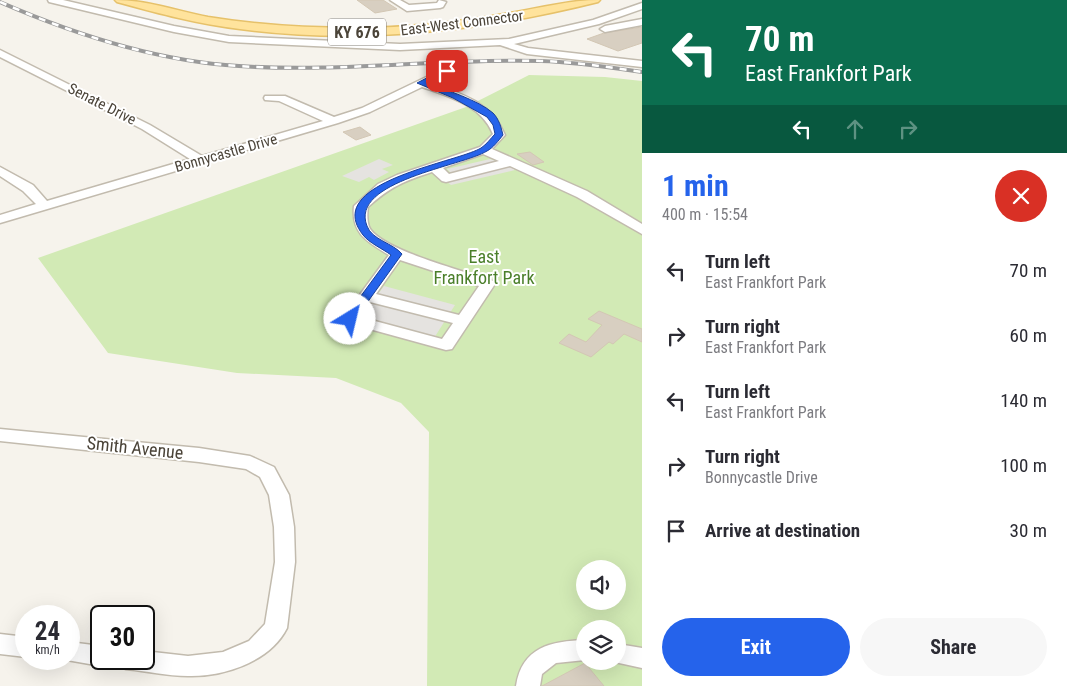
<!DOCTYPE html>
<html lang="en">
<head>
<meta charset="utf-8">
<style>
	body { margin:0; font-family:"Roboto Condensed",sans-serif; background:#f7f7f7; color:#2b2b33; height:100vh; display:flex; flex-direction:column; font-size:19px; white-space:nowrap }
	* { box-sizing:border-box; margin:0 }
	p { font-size:16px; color:#7c7c81 }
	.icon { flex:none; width:28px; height:28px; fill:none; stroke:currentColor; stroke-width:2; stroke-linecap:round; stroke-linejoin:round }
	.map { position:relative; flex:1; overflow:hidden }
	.panel { display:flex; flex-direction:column; background:#fff; width:425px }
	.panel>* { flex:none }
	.top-card { background:#0b6e4f; color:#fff; overflow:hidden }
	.fabs { position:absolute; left:576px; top:560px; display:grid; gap:10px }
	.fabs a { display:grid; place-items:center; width:50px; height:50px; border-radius:50%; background:#fff; box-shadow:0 5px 20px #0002; font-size:25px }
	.speed { position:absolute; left:15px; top:605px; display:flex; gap:10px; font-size:25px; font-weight:700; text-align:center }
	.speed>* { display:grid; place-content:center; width:65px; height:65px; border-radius:50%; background:#fff; box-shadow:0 5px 20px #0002; line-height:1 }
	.speed small { font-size:12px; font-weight:400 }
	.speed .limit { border:2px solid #111; border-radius:8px; background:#fff; color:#111 }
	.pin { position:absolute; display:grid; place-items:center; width:42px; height:42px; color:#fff; margin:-21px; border-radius:10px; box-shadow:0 2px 8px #0006 }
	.me { position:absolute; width:55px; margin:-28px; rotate:36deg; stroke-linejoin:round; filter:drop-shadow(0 0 4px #0008) }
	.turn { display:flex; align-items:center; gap:18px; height:105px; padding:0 20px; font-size:22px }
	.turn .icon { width:65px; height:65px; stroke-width:2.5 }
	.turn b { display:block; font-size:35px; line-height:42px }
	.lanes { display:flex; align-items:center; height:48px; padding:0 20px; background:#0003; justify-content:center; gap:25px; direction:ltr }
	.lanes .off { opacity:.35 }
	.round { display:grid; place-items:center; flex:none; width:52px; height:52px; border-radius:26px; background:#f7f7f7 }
	.headline { display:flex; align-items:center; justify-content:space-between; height:85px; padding:0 20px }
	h1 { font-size:30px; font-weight:700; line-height:38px; color:#2563eb }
	.button { display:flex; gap:10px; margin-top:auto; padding:10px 20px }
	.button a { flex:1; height:58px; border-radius:30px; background:#2563eb; color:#fff; font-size:20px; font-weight:700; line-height:58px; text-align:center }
	.button a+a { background:#f7f7f7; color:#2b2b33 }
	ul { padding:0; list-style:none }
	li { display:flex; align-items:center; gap:15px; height:65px; padding:0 20px }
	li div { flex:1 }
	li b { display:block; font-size:19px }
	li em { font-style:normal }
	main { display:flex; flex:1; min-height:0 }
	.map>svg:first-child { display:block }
	.green { fill:#d2eab5; fill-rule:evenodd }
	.parking { fill:#e5e3e0 }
	.building { fill:#d8cfc1; stroke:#d3c7b4 }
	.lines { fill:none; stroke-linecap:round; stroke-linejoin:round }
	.minor-casing { stroke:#c2bbae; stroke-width:3 }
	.major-casing { stroke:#e6c16a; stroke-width:3 }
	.minor { fill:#fff; fill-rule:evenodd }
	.major { fill:#ffe39c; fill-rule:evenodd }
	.rail-casing { stroke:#9a9a9a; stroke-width:4 }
	.rail { stroke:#fff; stroke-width:2.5; stroke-dasharray:7; stroke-linecap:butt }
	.route { fill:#2563eb; stroke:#184099 }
	.labels { text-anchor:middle; stroke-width:4; stroke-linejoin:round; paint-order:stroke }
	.far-street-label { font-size:15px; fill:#4b4439; stroke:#fff }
	.shield { fill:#fff; stroke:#817c74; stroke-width:1 }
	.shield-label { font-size:16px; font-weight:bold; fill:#4b4439 }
	.park-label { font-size:18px; fill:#4a7f2a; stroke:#fff }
	.street-label { font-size:18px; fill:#4b4439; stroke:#fff }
</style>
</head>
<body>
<main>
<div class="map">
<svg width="642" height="686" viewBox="0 0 642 686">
	<rect width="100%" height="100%" fill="#f6f3ec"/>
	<path class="green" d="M 529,75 L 605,77 L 642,81 L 642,686 L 427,686 L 429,432 L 401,403 L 336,378 L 237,373 L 108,353 L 38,258 L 466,107 ZM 585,569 L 618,569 L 618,601 L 585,601 ZM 585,629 L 618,629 L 618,661 L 585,661 Z"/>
	<g class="parking">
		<path d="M 379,159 L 393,165 L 382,169 L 389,172 L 374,180 L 369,177 L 359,182 L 342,176 Z"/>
		<path d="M 490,159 L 509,165 L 515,170 L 451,185 L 446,181 L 451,173 L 447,169 Z"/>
		<path d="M 384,286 L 455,305 L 429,346 L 355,325 Z"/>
	</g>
	<g class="building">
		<path d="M 357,0 L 383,0 L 397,9 L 375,13 Z"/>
		<path d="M 642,27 L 642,43 L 618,51 L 587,39 L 604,33 Z"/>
		<path d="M 360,127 L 371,135 L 356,140 L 343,132 Z"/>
		<path d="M 530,152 L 544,162 L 533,165 L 517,154 Z"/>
		<path d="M 599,311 L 642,329 L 642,342 L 624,334 L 613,344 L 609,342 L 591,357 L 559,343 L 569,334 L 586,342 L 602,325 L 588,319 Z"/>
		<path d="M 585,663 L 604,686 L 542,686 Z"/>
	</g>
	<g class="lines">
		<g class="minor-casing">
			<g id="minor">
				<path d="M 48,0 L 63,0 L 174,26 L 229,36 L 400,44 L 509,39 L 593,20 L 642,3 L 642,9 L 599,24 L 514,44 L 528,48 L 642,61 L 642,67 L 527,54 L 500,45 L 400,50 L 229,42 L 174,32 L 49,2 Z"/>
				<path d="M 390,0 L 400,0 L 409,5 L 437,3 L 439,0 L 446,2 L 443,7 L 440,8 L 407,11 Z"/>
				<path d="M 642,19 L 642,25 L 605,32 L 600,29 L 605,26 Z"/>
				<path d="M 0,50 L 150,125 L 202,156 L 323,121 L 279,101 L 265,100 L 264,98 L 265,96 L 285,96 L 334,117 L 362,108 L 443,69 L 451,69 L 452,71 L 451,73 L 431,83 C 462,94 491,102 505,135 L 492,149 L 587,191 L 642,224 L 642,234 L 577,197 L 510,166 L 446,182 L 442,181 L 432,172 C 404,181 390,187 368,207 C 367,213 367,221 369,227 C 380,250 468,272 493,281 L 495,284 L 452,349 L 446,350 L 344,322 L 342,319 L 389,255 C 368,242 351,234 354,206 L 378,184 L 397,175 L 480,147 L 493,134 C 481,105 450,97 422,87 L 370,112 L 338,123 L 0,223 L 0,215 L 36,204 L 23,191 L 0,176 L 0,167 L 33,185 L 47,201 L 190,159 L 142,129 L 0,57 ZM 483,154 L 499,161 L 449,174 L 443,168 ZM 400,260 L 479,286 L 459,315 L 376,294 ZM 370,302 L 453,323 L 442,339 L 360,317 Z"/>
				<path d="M 0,429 L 199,448 L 250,456 L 274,467 L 289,495 L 294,527 L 295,562 L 287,628 C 270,662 223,677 188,676 C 167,676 146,671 126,669 L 118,666 L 115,659 L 144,659 L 144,651 L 188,656 L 223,652 L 249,641 L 265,624 L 275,562 L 274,527 L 269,495 L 260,477 L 246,469 L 199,462 L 0,441 Z"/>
				<path d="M 0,634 L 26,637 L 26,657 L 0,654 Z"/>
				<path d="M 585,640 L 585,660 L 556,663 L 542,674 L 540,686 L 516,686 C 522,647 551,641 585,640 Z"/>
				<path d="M 69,642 L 101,646 L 101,659 L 111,659 L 109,663 L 101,666 L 61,659 L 69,659 Z"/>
				<path d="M 618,644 L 642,648 L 642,668 L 610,661 L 618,661 Z"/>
			</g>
		</g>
		<g class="major-casing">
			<path id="major" d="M 115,0 C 147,0 177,11 208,17 C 257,25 306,28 355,28 C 407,28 459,22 510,13 C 540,8 569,0 600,0 L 598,2 C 482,31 359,45 240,29 C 198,24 157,13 117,2 Z"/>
		</g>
		<use href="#minor" class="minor"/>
		<use href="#major" class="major"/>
		<g class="rail-casing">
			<path id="rail" d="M 0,2 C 76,35 156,61 239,66 C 340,73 440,58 541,61 C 575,62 608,67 642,72"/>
		</g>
		<use href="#rail" class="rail"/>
	</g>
	<path class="route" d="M 444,69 L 450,71 L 427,83 C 446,90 478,100 493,113 C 499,119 501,127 503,135 C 499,140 493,148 487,151 C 463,166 349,181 367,226 C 372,240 393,243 402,254 L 354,321 L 346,321 L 344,319 L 391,255 C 383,249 369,243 363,235 C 321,182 456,163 481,148 C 486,145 491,138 495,134 L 493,125 L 487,117 L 453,98 L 417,83 Z"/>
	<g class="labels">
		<g class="far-street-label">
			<text transform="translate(462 23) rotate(-7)" y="5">East-West Connector</text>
			<text transform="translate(102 104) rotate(27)" y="5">Senate Drive</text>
			<text transform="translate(226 153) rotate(-16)" y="5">Bonnycastle Drive</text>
		</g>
		<rect class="shield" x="328" y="18.5" width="58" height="27" rx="4"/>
		<g class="shield-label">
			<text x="357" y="38">KY 676</text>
		</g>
		<g class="park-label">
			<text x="484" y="263">East<tspan x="484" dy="21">Frankfort Park</tspan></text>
		</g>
		<g class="street-label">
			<text transform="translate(135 448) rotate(6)" y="6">Smith Avenue</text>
		</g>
	</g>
</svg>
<div class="fabs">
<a><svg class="icon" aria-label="sound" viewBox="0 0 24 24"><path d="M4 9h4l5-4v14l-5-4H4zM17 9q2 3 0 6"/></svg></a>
<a><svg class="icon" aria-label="layers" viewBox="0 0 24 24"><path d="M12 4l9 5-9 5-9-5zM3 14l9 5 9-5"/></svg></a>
</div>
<div class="speed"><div>24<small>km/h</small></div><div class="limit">30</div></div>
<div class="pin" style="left:447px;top:71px;background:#d93025"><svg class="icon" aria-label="arrive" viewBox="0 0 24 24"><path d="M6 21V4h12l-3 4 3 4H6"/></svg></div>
<svg class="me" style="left:350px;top:319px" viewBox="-20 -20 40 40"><circle r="19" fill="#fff"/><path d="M0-13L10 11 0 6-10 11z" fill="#2563eb"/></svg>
</div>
<section class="panel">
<div class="top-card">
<div class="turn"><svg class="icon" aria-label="left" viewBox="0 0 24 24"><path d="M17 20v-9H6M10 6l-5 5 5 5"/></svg><div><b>70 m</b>East Frankfort Park</div></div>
<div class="lanes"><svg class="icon" aria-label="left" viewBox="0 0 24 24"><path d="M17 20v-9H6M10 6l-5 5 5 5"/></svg><svg class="icon off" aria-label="ahead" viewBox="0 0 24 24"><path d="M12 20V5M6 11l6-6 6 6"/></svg><svg class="icon off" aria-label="right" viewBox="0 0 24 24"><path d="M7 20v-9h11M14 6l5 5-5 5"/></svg></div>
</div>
<div class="headline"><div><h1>1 min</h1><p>400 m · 15:54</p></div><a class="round" style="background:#d93025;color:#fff"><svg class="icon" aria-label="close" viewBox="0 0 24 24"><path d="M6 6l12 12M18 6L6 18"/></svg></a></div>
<ul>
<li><svg class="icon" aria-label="left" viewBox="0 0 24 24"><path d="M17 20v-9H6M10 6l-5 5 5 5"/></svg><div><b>Turn left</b><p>East Frankfort Park</p></div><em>70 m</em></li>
<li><svg class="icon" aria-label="right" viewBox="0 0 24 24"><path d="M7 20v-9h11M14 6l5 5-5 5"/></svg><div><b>Turn right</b><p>East Frankfort Park</p></div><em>60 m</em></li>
<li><svg class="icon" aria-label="left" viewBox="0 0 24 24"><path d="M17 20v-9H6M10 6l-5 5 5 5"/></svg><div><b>Turn left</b><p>East Frankfort Park</p></div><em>140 m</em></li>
<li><svg class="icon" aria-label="right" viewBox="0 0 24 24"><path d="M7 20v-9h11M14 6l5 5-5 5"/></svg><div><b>Turn right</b><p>Bonnycastle Drive</p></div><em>100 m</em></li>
<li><svg class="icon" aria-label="arrive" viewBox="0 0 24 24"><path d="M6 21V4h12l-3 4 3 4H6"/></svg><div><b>Arrive at destination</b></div><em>30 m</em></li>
</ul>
<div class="button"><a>Exit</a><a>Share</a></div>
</section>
</main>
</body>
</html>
